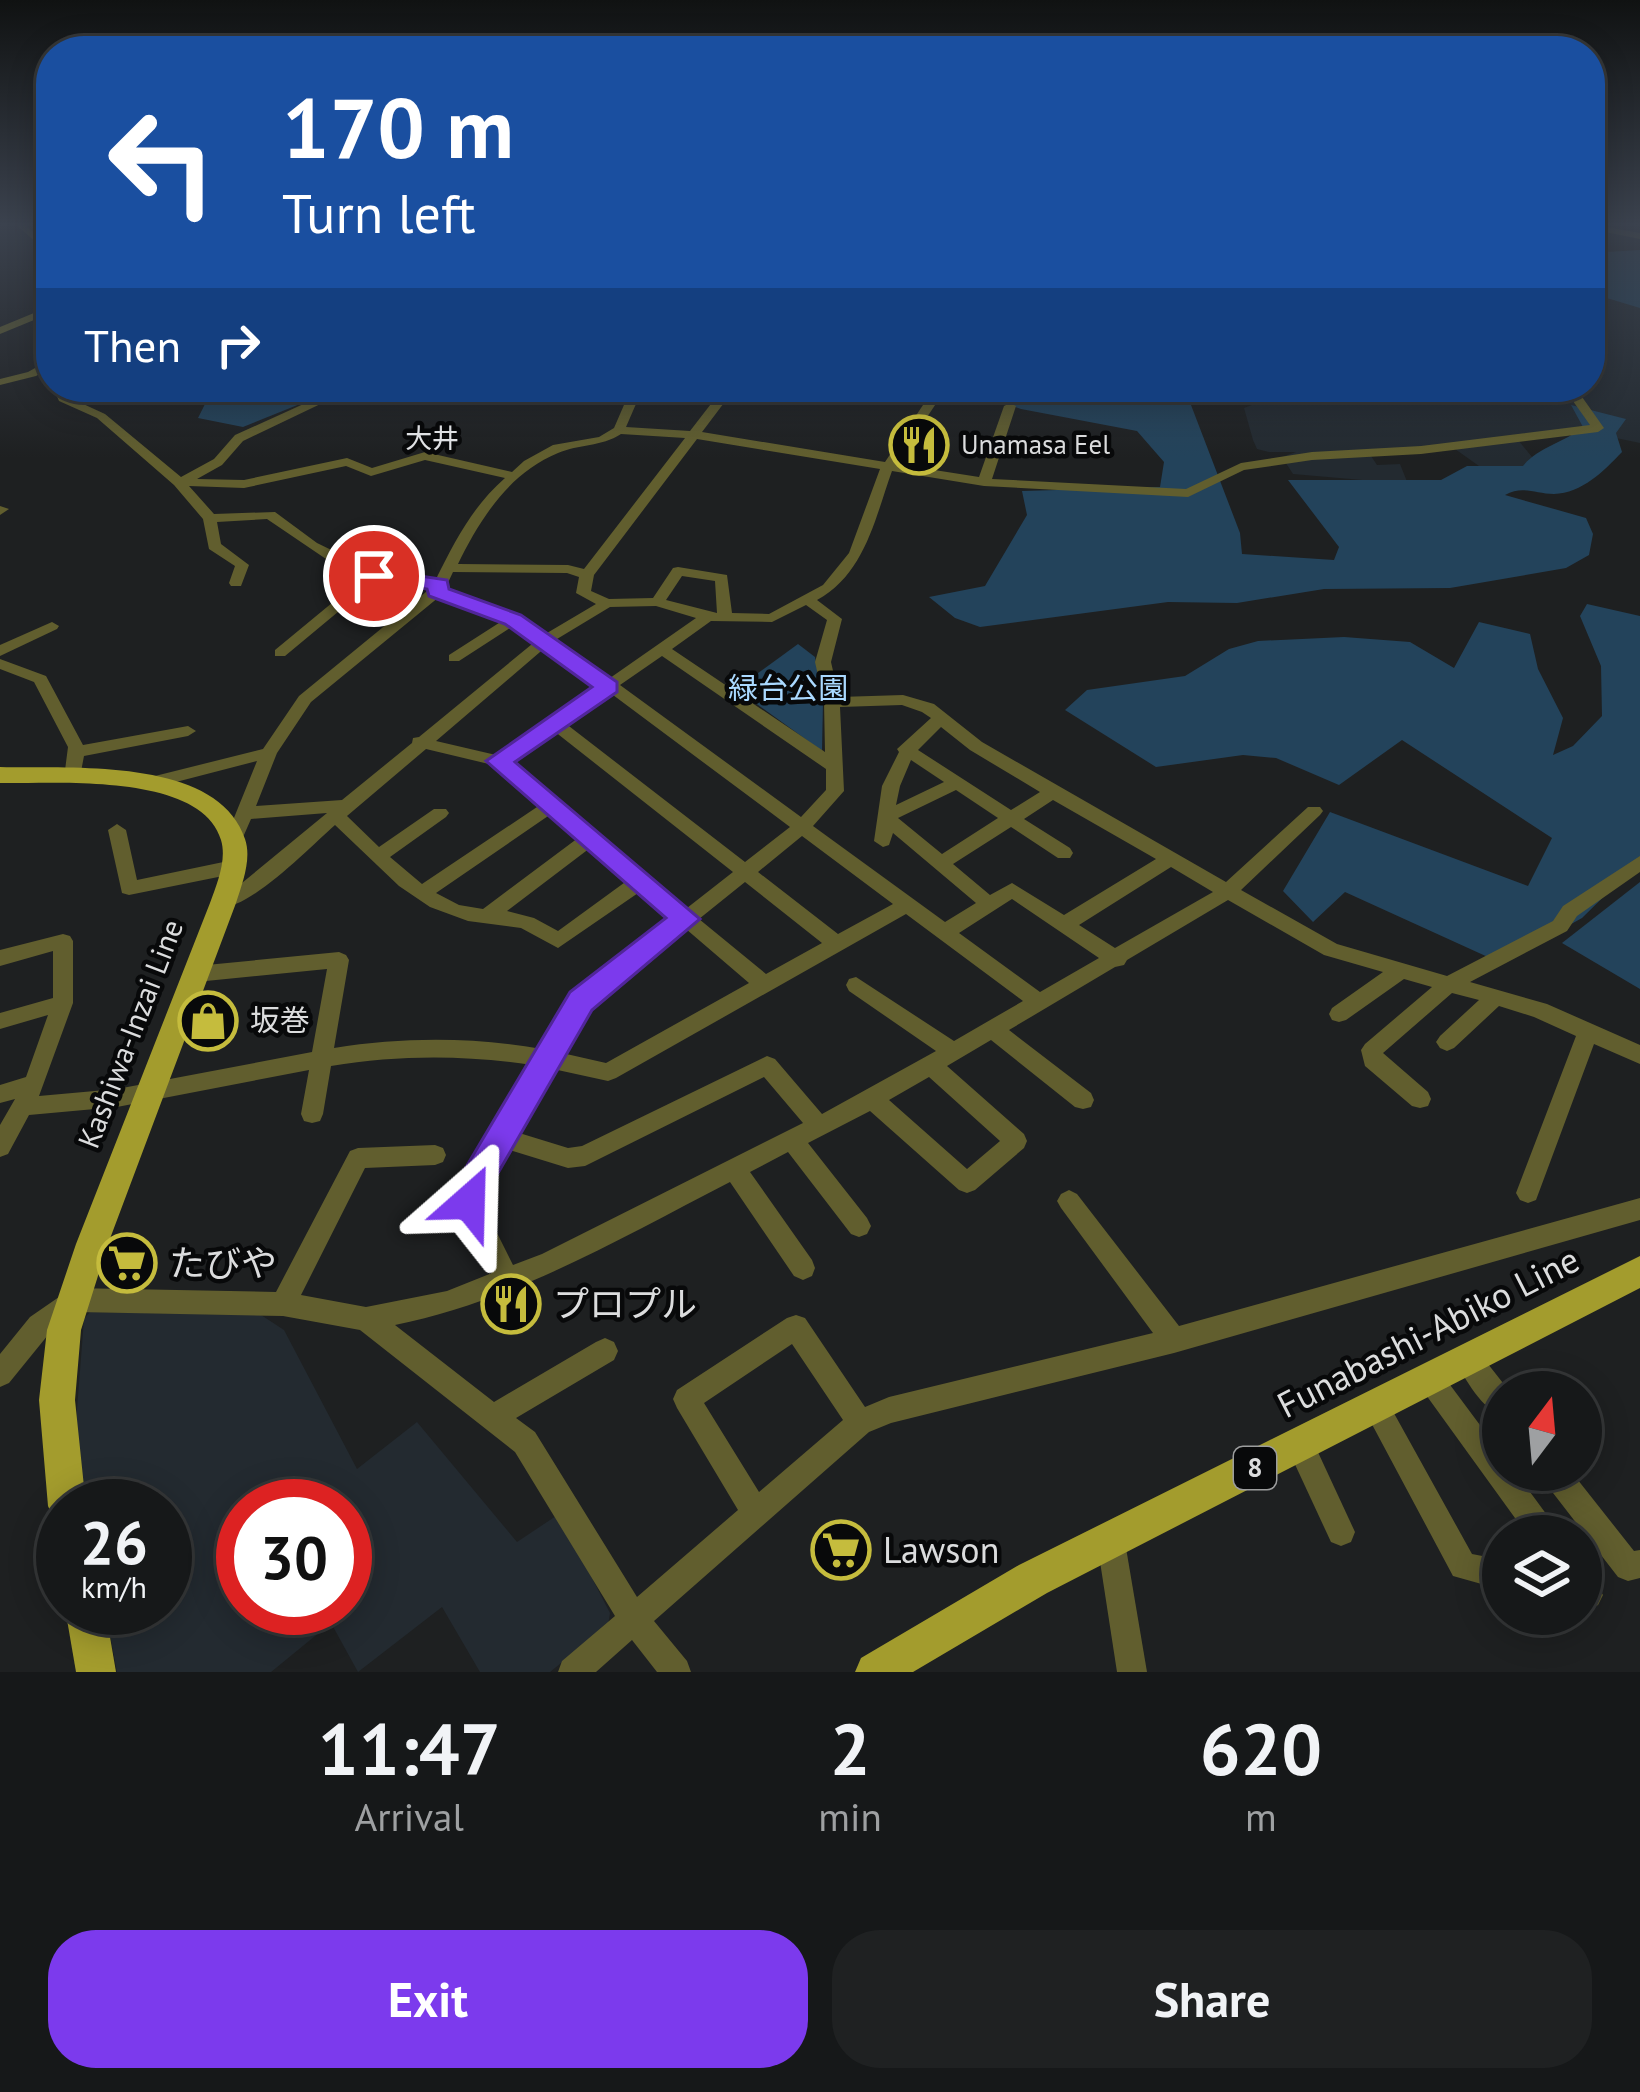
<!DOCTYPE html>
<html lang="en">
<head>
<meta charset="utf-8">
<style>
	body { margin:0; font-family:"PT Sans","Noto Sans JP",sans-serif; background:#1f2122; color:#f1f3f6; height:100vh; display:flex; flex-direction:column; font-size:45px; white-space:nowrap }
	* { box-sizing:border-box; margin:0 }
	p { font-size:39px; color:#9ea0a2 }
	.icon { flex:none; width:66px; height:66px; fill:none; stroke:currentColor; stroke-width:2; stroke-linecap:round; stroke-linejoin:round }
	.map { position:relative; height:1672px; overflow:hidden }
	.side { display:flex; flex-direction:column; background:#161819; flex:1 }
	.side>* { flex:none }
	.hud { position:absolute; left:36px; top:36px; width:1569px; height:366px; border-radius:48px; box-shadow:0 6px 30px #0003,0 0 0 3px #353738; background:#1a4fa0; color:#fff; overflow:hidden }
	.needle { width:78px; rotate:16deg }
	.tools { position:absolute; left:1482px; top:1371px; display:grid; gap:24px }
	.tools a { display:grid; place-items:center; width:120px; height:120px; border-radius:50%; background:#161819; box-shadow:0 6px 30px #0003,0 0 0 3px #353738; font-size:60px }
	.speed { position:absolute; left:36px; top:1479px; display:flex; gap:24px; font-size:60px; font-weight:700; text-align:center }
	.speed>* { display:grid; place-content:center; width:156px; height:156px; border-radius:50%; background:#161819; box-shadow:0 6px 30px #0003,0 0 0 3px #353738; line-height:1 }
	.speed small { font-size:30px; font-weight:400 }
	.speed .limit { border:18px solid #d22; background:#fff; color:#111 }
	.pin { position:absolute; display:grid; place-items:center; width:102px; height:102px; color:#fff; margin:-51px; border:6px solid #fff; border-radius:50%; box-shadow:0 3px 12px #0007 }
	.me { position:absolute; width:132px; margin:-66px; rotate:25deg; stroke-linejoin:round; filter:drop-shadow(0 0 9px #0008) }
	.turn { display:flex; align-items:center; gap:42px; height:252px; padding:0 48px; font-size:54px }
	.turn .icon { width:156px; height:156px; stroke-width:2.5 }
	.turn b { display:block; font-size:84px; line-height:102px }
	.then { display:flex; align-items:center; height:114px; padding:0 48px; background:#0003; gap:24px; font-size:45px }
	.eta { display:flex; justify-content:space-evenly; align-items:center; height:204px; text-align:center }
	.eta b { font-size:72px; font-weight:700; line-height:84px }
	.cta { display:flex; gap:24px; margin-top:auto; padding:24px 48px }
	.cta a { flex:1; height:138px; border-radius:48px; background:#7c3aed; color:#fff; font-size:48px; font-weight:700; line-height:138px; text-align:center }
	.cta a+a { background:#1f2122; color:#f1f3f6 }
	.map>svg:first-child { display:block }
	.built { fill:#232a30; fill-rule:evenodd }
	.green { fill:#23435b }
	.lines { fill:none; stroke-linecap:round; stroke-linejoin:round }
	.minor { fill:#615e2e; fill-rule:evenodd }
	.major { fill:#a39c2d; fill-rule:evenodd }
	.route { fill:#7c3aed; stroke:#51269a; stroke-width:3 }
	.labels { text-anchor:middle; stroke-width:9; stroke-linejoin:round; paint-order:stroke }
	.far-neighbourhood-label { font-size:27px; fill:#e0e2e5; stroke:#08090a }
	.far-poi-label { font-size:27px; fill:#dbdcdd; stroke:#08090a; text-anchor:start }
	.shield { fill:#08090a; stroke:#9c9d9e; stroke-width:3 }
	.shield-label { font-size:27px; font-weight:bold; fill:#dbdcdd }
	.park-label { font-size:30px; fill:#aad9ff; stroke:#08090a }
	.poi-label { font-size:30px; fill:#dbdcdd; stroke:#08090a; text-anchor:start }
	.street-label { font-size:30px; fill:#dbdcdd; stroke:#08090a }
	.near-poi-label { font-size:36px; fill:#dbdcdd; stroke:#08090a; text-anchor:start }
	.near-street-label { font-size:36px; fill:#dbdcdd; stroke:#08090a }
</style>
</head>
<body>
<div class="map">
<svg width="1640" height="1672" viewBox="0 0 1640 1672">
	<rect width="100%" height="100%" fill="#1e2021"/>
	<g class="built">
		<path d="M 1590,295 L 1640,303 L 1640,443 L 1592,433 L 1518,440 L 1541,468 L 1486,471 L 1455,449 L 1371,456 L 1377,465 L 1400,464 L 1408,484 L 1293,474 L 1282,457 L 1296,452 L 1269,452 L 1257,449 L 1253,440 L 1244,408 L 1300,387 L 1590,387 Z"/>
		<path d="M 90,1312 L 261,1315 L 284,1330 L 357,1469 L 417,1422 L 517,1542 L 559,1514 L 610,1613 L 608,1625 L 550,1672 L 480,1672 L 442,1607 L 358,1672 L 331,1623 L 271,1672 L 117,1672 L 105,1608 L 165,1608 L 165,1506 L 86,1506 L 75,1435 L 84,1319 ZM 243,1506 L 345,1506 L 345,1608 L 243,1608 Z"/>
	</g>
	<g class="green">
		<path d="M 1640,250 L 1640,308 L 1590,293 L 1590,253 Z"/>
		<path d="M 168,387 L 269,387 L 300,404 L 243,427 L 198,418 L 205,404 L 165,395 Z"/>
		<path d="M 958,387 L 1220,387 L 1191,405 L 1240,533 L 1242,554 L 1334,560 L 1339,547 L 1288,480 L 1441,480 L 1467,466 L 1523,466 C 1538,447 1564,443 1583,427 L 1571,405 L 1626,419 L 1616,433 L 1622,452 C 1604,471 1582,493 1554,494 C 1535,494 1523,485 1505,495 L 1586,518 L 1593,534 L 1589,555 L 1566,568 L 1450,588 L 1324,589 L 1237,603 L 1168,602 L 980,627 L 955,618 L 929,597 L 985,586 L 1027,515 L 1022,491 L 1160,487 L 1164,462 L 1137,431 L 1021,409 Z"/>
		<path d="M 1587,604 L 1640,616 L 1640,861 L 1582,918 L 1501,963 L 1345,892 L 1313,922 L 1283,891 L 1330,812 L 1528,886 L 1552,838 L 1402,740 L 1339,785 L 1276,758 L 1243,755 L 1156,767 L 1065,710 L 1087,690 L 1185,676 L 1229,649 L 1258,641 L 1344,637 L 1410,642 L 1454,668 L 1479,622 L 1530,634 L 1538,669 L 1563,718 L 1553,755 L 1573,746 L 1602,716 L 1601,666 L 1580,616 Z"/>
		<path d="M 798,644 L 815,657 L 823,701 L 822,751 L 736,689 Z"/>
		<path d="M 1640,882 L 1640,989 L 1562,943 Z"/>
	</g>
	<g class="lines">
		<g class="minor">
			<path d="M 15,224 L 24,224 L 51,247 L 51,255 Z"/>
			<path d="M 1590,224 L 1640,233 L 1640,239 L 1590,229 Z"/>
			<path d="M 51,306 L 51,313 L 0,334 L 0,327 Z"/>
			<path d="M 41,324 L 45,325 L 51,336 L 51,350 L 46,347 L 36,327 Z"/>
			<path d="M 51,359 L 51,367 L 36,376 L 0,385 L 0,379 L 28,372 Z"/>
			<path d="M 53,387 L 65,387 L 68,397 L 105,414 L 181,477 L 214,459 L 235,435 L 341,387 L 356,387 L 243,441 L 222,465 L 197,479 L 244,480 L 347,458 L 372,468 L 425,452 L 512,472 L 524,461 L 553,445 L 599,437 L 614,428 L 627,398 L 602,387 L 618,387 L 639,397 L 626,427 L 690,431 L 724,387 L 736,387 L 702,432 L 885,462 L 935,387 L 947,387 L 896,464 L 979,477 L 1004,406 L 1010,403 L 1016,406 L 992,479 L 1186,489 L 1241,463 L 1312,452 L 1421,446 L 1590,425 L 1563,387 L 1575,387 L 1604,428 L 1598,432 L 1421,454 L 1312,460 L 1244,470 L 1188,497 L 984,486 L 892,471 C 875,518 865,574 817,600 L 842,619 L 831,662 L 839,697 L 903,695 L 934,704 L 982,742 L 1226,882 L 1308,807 L 1320,807 L 1323,811 L 1320,815 L 1241,890 L 1337,944 L 1447,976 L 1553,921 L 1563,906 L 1640,856 L 1640,872 L 1577,916 L 1567,931 L 1470,982 L 1547,1004 L 1640,1045 L 1640,1064 L 1594,1044 L 1536,1200 L 1528,1203 L 1520,1200 L 1516,1193 L 1576,1036 L 1534,1017 L 1499,1006 L 1454,1048 L 1447,1051 L 1440,1048 L 1436,1042 L 1440,1036 L 1479,1000 L 1452,993 L 1383,1053 L 1428,1092 L 1431,1099 L 1428,1106 L 1420,1108 L 1412,1106 L 1365,1066 L 1361,1050 L 1365,1044 L 1432,987 L 1404,979 L 1346,1020 L 1339,1022 L 1332,1020 L 1329,1014 L 1332,1008 L 1383,972 L 1324,955 L 1228,900 L 1127,960 L 1124,965 L 1115,967 L 1009,1030 L 1091,1093 L 1094,1100 L 1091,1107 L 1083,1109 L 1075,1107 L 991,1040 L 947,1066 L 1024,1134 L 1027,1141 L 1024,1148 L 975,1190 L 967,1193 L 959,1190 L 870,1111 L 808,1143 L 867,1218 L 871,1226 L 867,1234 L 859,1237 L 851,1234 L 788,1152 L 750,1172 L 812,1260 L 815,1268 L 812,1276 L 803,1280 L 794,1276 L 730,1182 C 621,1238 515,1301 395,1325 L 494,1402 L 596,1342 L 605,1338 L 614,1342 L 618,1351 L 614,1360 L 516,1418 L 535,1432 L 637,1597 L 738,1510 L 677,1408 L 673,1399 L 677,1390 L 787,1318 L 796,1315 L 805,1318 L 865,1407 L 889,1397 L 1153,1333 L 1061,1208 L 1057,1201 L 1061,1194 L 1069,1190 L 1077,1194 L 1179,1326 L 1640,1198 L 1640,1220 L 1174,1353 L 891,1423 L 869,1432 L 654,1621 L 687,1661 L 691,1672 L 657,1672 L 632,1640 L 596,1672 L 558,1672 L 562,1661 L 615,1616 L 515,1452 L 360,1330 L 283,1316 L 76,1312 L 48,1335 L 9,1383 L 0,1387 L 0,1354 L 30,1317 L 72,1288 L 276,1292 L 350,1151 L 358,1148 L 435,1145 L 443,1148 L 446,1155 L 443,1162 L 435,1165 L 365,1168 L 301,1295 L 366,1307 L 447,1291 L 492,1273 L 457,1202 L 465,1177 L 532,1065 C 464,1055 399,1055 331,1066 L 323,1114 L 320,1121 L 312,1123 L 304,1121 L 301,1114 L 309,1070 L 117,1107 L 29,1115 L 8,1154 L 0,1157 L 0,1125 L 15,1099 L 0,1103 L 0,1085 L 26,1077 L 48,1015 L 0,1029 L 0,1013 L 53,998 L 53,951 L 0,966 L 0,950 L 63,934 L 70,936 L 73,941 L 73,1003 L 39,1096 L 117,1089 L 312,1052 L 327,969 L 196,982 L 189,979 L 186,974 L 189,969 L 196,966 L 339,952 L 346,955 L 349,960 L 334,1048 C 404,1037 472,1037 542,1049 L 575,995 L 673,918 L 641,891 L 558,948 L 521,928 L 468,921 L 430,907 L 399,886 L 335,825 C 310,847 248,912 216,908 L 214,903 L 216,898 L 237,887 L 327,813 L 251,819 L 240,844 L 234,846 L 225,840 L 257,761 L 149,789 L 143,787 L 140,783 L 143,779 L 263,749 L 299,696 L 432,587 L 380,577 L 285,656 L 275,656 L 275,650 L 367,574 L 326,559 L 267,519 L 217,522 L 221,544 L 249,565 L 241,586 L 231,586 L 229,583 L 235,566 L 209,549 L 203,519 L 174,485 L 97,418 L 59,401 ZM 621,434 L 685,438 L 584,569 L 568,565 L 458,564 C 480,519 509,473 558,453 C 579,444 601,447 621,434 ZM 697,439 L 880,469 L 849,553 L 823,585 L 769,614 L 732,613 L 727,575 L 678,567 L 673,568 L 653,598 L 609,599 L 591,591 L 594,575 ZM 425,460 L 505,478 C 472,507 455,541 436,579 L 354,561 L 317,543 L 275,512 L 214,514 L 189,486 L 244,488 L 346,466 L 371,476 ZM 453,572 L 567,573 L 579,577 L 576,593 L 596,604 L 547,633 L 518,617 L 445,589 ZM 682,576 L 715,581 L 717,613 L 666,600 ZM 439,597 L 502,621 L 449,655 L 449,661 L 459,661 L 513,626 L 537,640 L 419,737 L 413,738 L 412,743 L 342,800 L 256,806 L 277,753 L 311,702 ZM 806,605 L 827,620 L 815,662 L 824,702 L 825,752 L 672,649 L 711,621 L 772,622 ZM 656,606 L 696,618 L 610,678 L 557,639 L 610,607 ZM 547,646 L 599,685 L 496,755 L 436,741 ZM 662,656 L 826,769 L 826,790 L 801,817 L 620,685 ZM 609,692 L 790,827 L 745,862 L 565,723 ZM 902,705 L 922,712 L 931,718 L 897,749 L 899,752 L 882,786 L 874,841 L 883,847 L 889,845 L 893,833 L 976,903 L 945,922 L 813,826 L 844,791 L 840,707 ZM 941,727 L 970,750 L 1040,792 L 1011,810 L 918,750 ZM 554,731 L 733,872 L 687,908 L 510,761 ZM 426,749 L 493,765 L 540,805 L 422,884 L 390,857 L 446,817 L 449,813 L 446,809 L 434,809 L 379,847 L 347,816 ZM 911,760 L 944,782 L 896,805 L 900,786 ZM 956,790 L 998,818 L 942,854 L 898,818 ZM 1053,800 L 1156,859 L 1064,915 L 1012,883 L 990,895 L 953,864 L 1011,827 L 1058,858 L 1070,858 L 1073,853 L 1070,848 L 1024,819 ZM 551,814 L 578,838 L 483,909 L 459,905 L 436,893 ZM 802,836 L 893,904 L 838,934 L 758,872 ZM 590,848 L 628,880 L 558,931 L 534,918 L 507,911 ZM 1171,867 L 1213,892 L 1115,948 L 1079,925 ZM 745,882 L 822,943 L 766,974 L 699,919 ZM 1012,899 L 1099,958 L 1040,992 L 959,933 ZM 906,914 L 1023,1001 L 954,1041 L 856,977 L 849,979 L 846,985 L 849,991 L 936,1051 L 822,1114 L 775,1059 L 767,1056 L 582,1146 L 568,1148 L 516,1132 L 553,1069 L 608,1081 L 616,1078 ZM 686,929 L 749,983 L 606,1063 L 562,1053 L 589,1007 ZM 764,1077 L 803,1123 L 542,1254 L 513,1265 L 481,1201 L 484,1186 L 506,1149 L 568,1168 L 585,1166 ZM 929,1077 L 1000,1141 L 967,1169 L 889,1100 ZM 792,1344 L 843,1420 L 759,1492 L 704,1403 Z"/>
			<path d="M 0,506 L 9,509 L 0,515 Z"/>
			<path d="M 52,622 L 59,626 L 57,629 L 0,656 L 0,645 Z"/>
			<path d="M 0,659 L 46,676 L 83,745 L 188,726 L 196,731 L 188,736 L 84,756 L 79,782 L 67,782 L 64,778 L 68,747 L 34,682 L 0,669 Z"/>
			<path d="M 117,824 L 126,830 L 137,880 L 233,860 L 242,867 L 233,874 L 129,895 L 122,893 L 108,830 Z"/>
			<path d="M 1468,1346 L 1477,1350 L 1510,1392 L 1503,1392 L 1503,1418 C 1483,1409 1464,1379 1455,1359 L 1459,1350 Z"/>
			<path d="M 1430,1366 L 1439,1370 L 1503,1456 L 1503,1470 L 1514,1470 L 1555,1526 L 1559,1536 L 1528,1536 L 1421,1388 L 1417,1379 L 1421,1370 Z"/>
			<path d="M 1376,1393 L 1385,1397 L 1472,1554 L 1503,1560 L 1503,1590 L 1453,1576 L 1367,1415 L 1363,1406 L 1367,1397 Z"/>
			<path d="M 1300,1431 L 1310,1435 L 1355,1532 L 1351,1542 L 1341,1546 L 1331,1542 L 1286,1445 L 1290,1435 Z"/>
			<path d="M 1539,1470 L 1570,1470 L 1634,1551 L 1640,1550 L 1640,1578 L 1628,1581 L 1618,1577 L 1543,1480 Z"/>
			<path d="M 1111,1528 L 1121,1532 L 1125,1542 L 1147,1672 L 1117,1672 L 1097,1542 L 1101,1532 Z"/>
			<path d="M 1581,1570 L 1591,1575 L 1603,1595 L 1598,1605 L 1588,1610 L 1581,1608 Z"/>
		</g>
		<g class="major">
			<path d="M 0,767 C 69,769 218,756 245,839 C 252,859 242,884 236,903 L 108,1244 L 81,1330 L 75,1400 L 86,1506 L 63,1506 L 63,1523 L 54,1519 L 48,1506 L 39,1400 L 47,1330 L 76,1244 L 210,903 C 217,884 227,860 221,840 C 201,772 55,784 0,783 Z"/>
			<path d="M 1640,1256 L 1640,1288 L 1047,1593 L 913,1672 L 855,1672 L 861,1658 L 1019,1565 Z"/>
			<path d="M 65,1608 L 105,1608 L 116,1672 L 76,1672 Z"/>
		</g>
	</g>
	<linearGradient id="sky" x2="0" y2="1"><stop stop-color="#101212"/><stop offset="0.49" stop-color="#3b424e"/><stop offset="1" stop-color="#3b424e" stop-opacity="0"/></linearGradient>
	<rect width="1640" height="458" fill="url(#sky)"/>
	<path class="route" d="M 374,569 L 447,580 L 449,589 L 521,615 L 617,682 L 617,692 L 515,762 L 700,919 L 592,1010 L 490,1187 L 481,1213 L 469,1218 L 456,1213 L 451,1202 L 456,1184 L 570,992 L 666,918 L 486,761 L 592,687 L 505,624 L 429,596 L 427,589 L 367,580 L 363,576 Z"/>
	<defs>
		<g id="restaurant-ring" transform="scale(3)"><circle r="9.5" fill="#08090a" stroke="#c5bc3d" stroke-width="1.5"/><path d="M-5-6h1v4h1v-4h1v4h1v-4h1v5L-1.5 .5V6h-2V.5L-5-1ZM5-6V6H3V1.5H1.5Q1.5-4 5-6Z" fill="#c5bc3d"/></g>
		<g id="shop-ring" transform="scale(3)"><circle r="9.5" fill="#08090a" stroke="#c5bc3d" stroke-width="1.5"/><path d="M-5-2.5h2.3a2.7 3.5 0 0 1 5.4 0H5L5.5 6h-11ZM-1.5-2.5h3a1.5 2.3 0 0 0-3 0Z" fill="#c5bc3d"/></g>
		<g id="supermarket-ring" transform="scale(3)"><circle r="9.5" fill="#08090a" stroke="#c5bc3d" stroke-width="1.5"/><path d="M-6-5.5h2.5l.6 2H6L4.5 2H-2.5L-4.4-4H-6ZM-1.5 3.2a1.3 1.3 0 1 0 .1 0ZM3 3.2a1.3 1.3 0 1 0 .1 0Z" fill="#c5bc3d"/></g>
	</defs>
	<g fill-rule="evenodd">
		<use href="#restaurant-ring" x="919" y="445"/>
		<use href="#shop-ring" x="208" y="1021"/>
		<use href="#supermarket-ring" x="127" y="1263"/>
		<use href="#restaurant-ring" x="511" y="1304"/>
		<use href="#supermarket-ring" x="841" y="1550"/>
	</g>
	<g class="labels">
		<g class="far-neighbourhood-label">
			<text x="432" y="448">大井</text>
		</g>
		<g class="far-poi-label">
			<text x="961" y="454">Unamasa Eel</text>
		</g>
		<rect class="shield" x="1234" y="1447" width="42" height="42" rx="9"/>
		<g class="shield-label">
			<text x="1255" y="1477">8</text>
		</g>
		<g class="park-label">
			<text x="788" y="699">緑台公園</text>
		</g>
		<g class="poi-label">
			<text x="250" y="1031">坂巻</text>
		</g>
		<g class="street-label">
			<text transform="translate(131 1034) rotate(-69)" y="10">Kashiwa-Inzai Line</text>
		</g>
		<g class="near-poi-label">
			<text x="169" y="1276">たびや</text>
			<text x="553" y="1317">プロプル</text>
			<text x="883" y="1563">Lawson</text>
		</g>
		<g class="near-street-label">
			<text transform="translate(1428 1332) rotate(-27)" y="13">Funabashi-Abiko Line</text>
		</g>
	</g>
</svg>
<div class="tools">
<a><svg class="needle" viewBox="-14 -14 28 28"><path d="M0-13l5 13h-10z" fill="#e53935"/><path d="M0 13l5-13h-10z" fill="#9ea0a2"/></svg></a>
<a><svg class="icon" aria-label="layers" viewBox="0 0 24 24"><path d="M12 4l9 5-9 5-9-5zM3 14l9 5 9-5"/></svg></a>
</div>
<div class="speed"><div>26<small>km/h</small></div><div class="limit">30</div></div>
<div class="pin" style="left:374px;top:576px;background:#d93025"><svg class="icon" aria-label="arrive" viewBox="0 0 24 24"><path d="M6 21V4h12l-3 4 3 4H6"/></svg></div>
<svg class="me" style="left:469px;top:1202px" viewBox="-20 -20 40 40"><path d="M0-17L14 15 0 8-14 15z" fill="#7c3aed" stroke="#fff" stroke-width="4"/></svg>
<div class="hud">
<div class="turn"><svg class="icon" aria-label="left" viewBox="0 0 24 24"><path d="M17 20v-9H6M10 6l-5 5 5 5"/></svg><div><b>170 m</b>Turn left</div></div>
<div class="then">Then<svg class="icon" aria-label="right" viewBox="0 0 24 24"><path d="M7 20v-9h11M14 6l5 5-5 5"/></svg></div>
</div>
</div>
<section class="side">
<div class="eta">
<div><b>11:47</b><p>Arrival</p></div>
<div><b>2</b><p>min</p></div>
<div><b>620</b><p>m</p></div>
</div>
<div class="cta"><a>Exit</a><a>Share</a></div>
</section>
</body>
</html>
